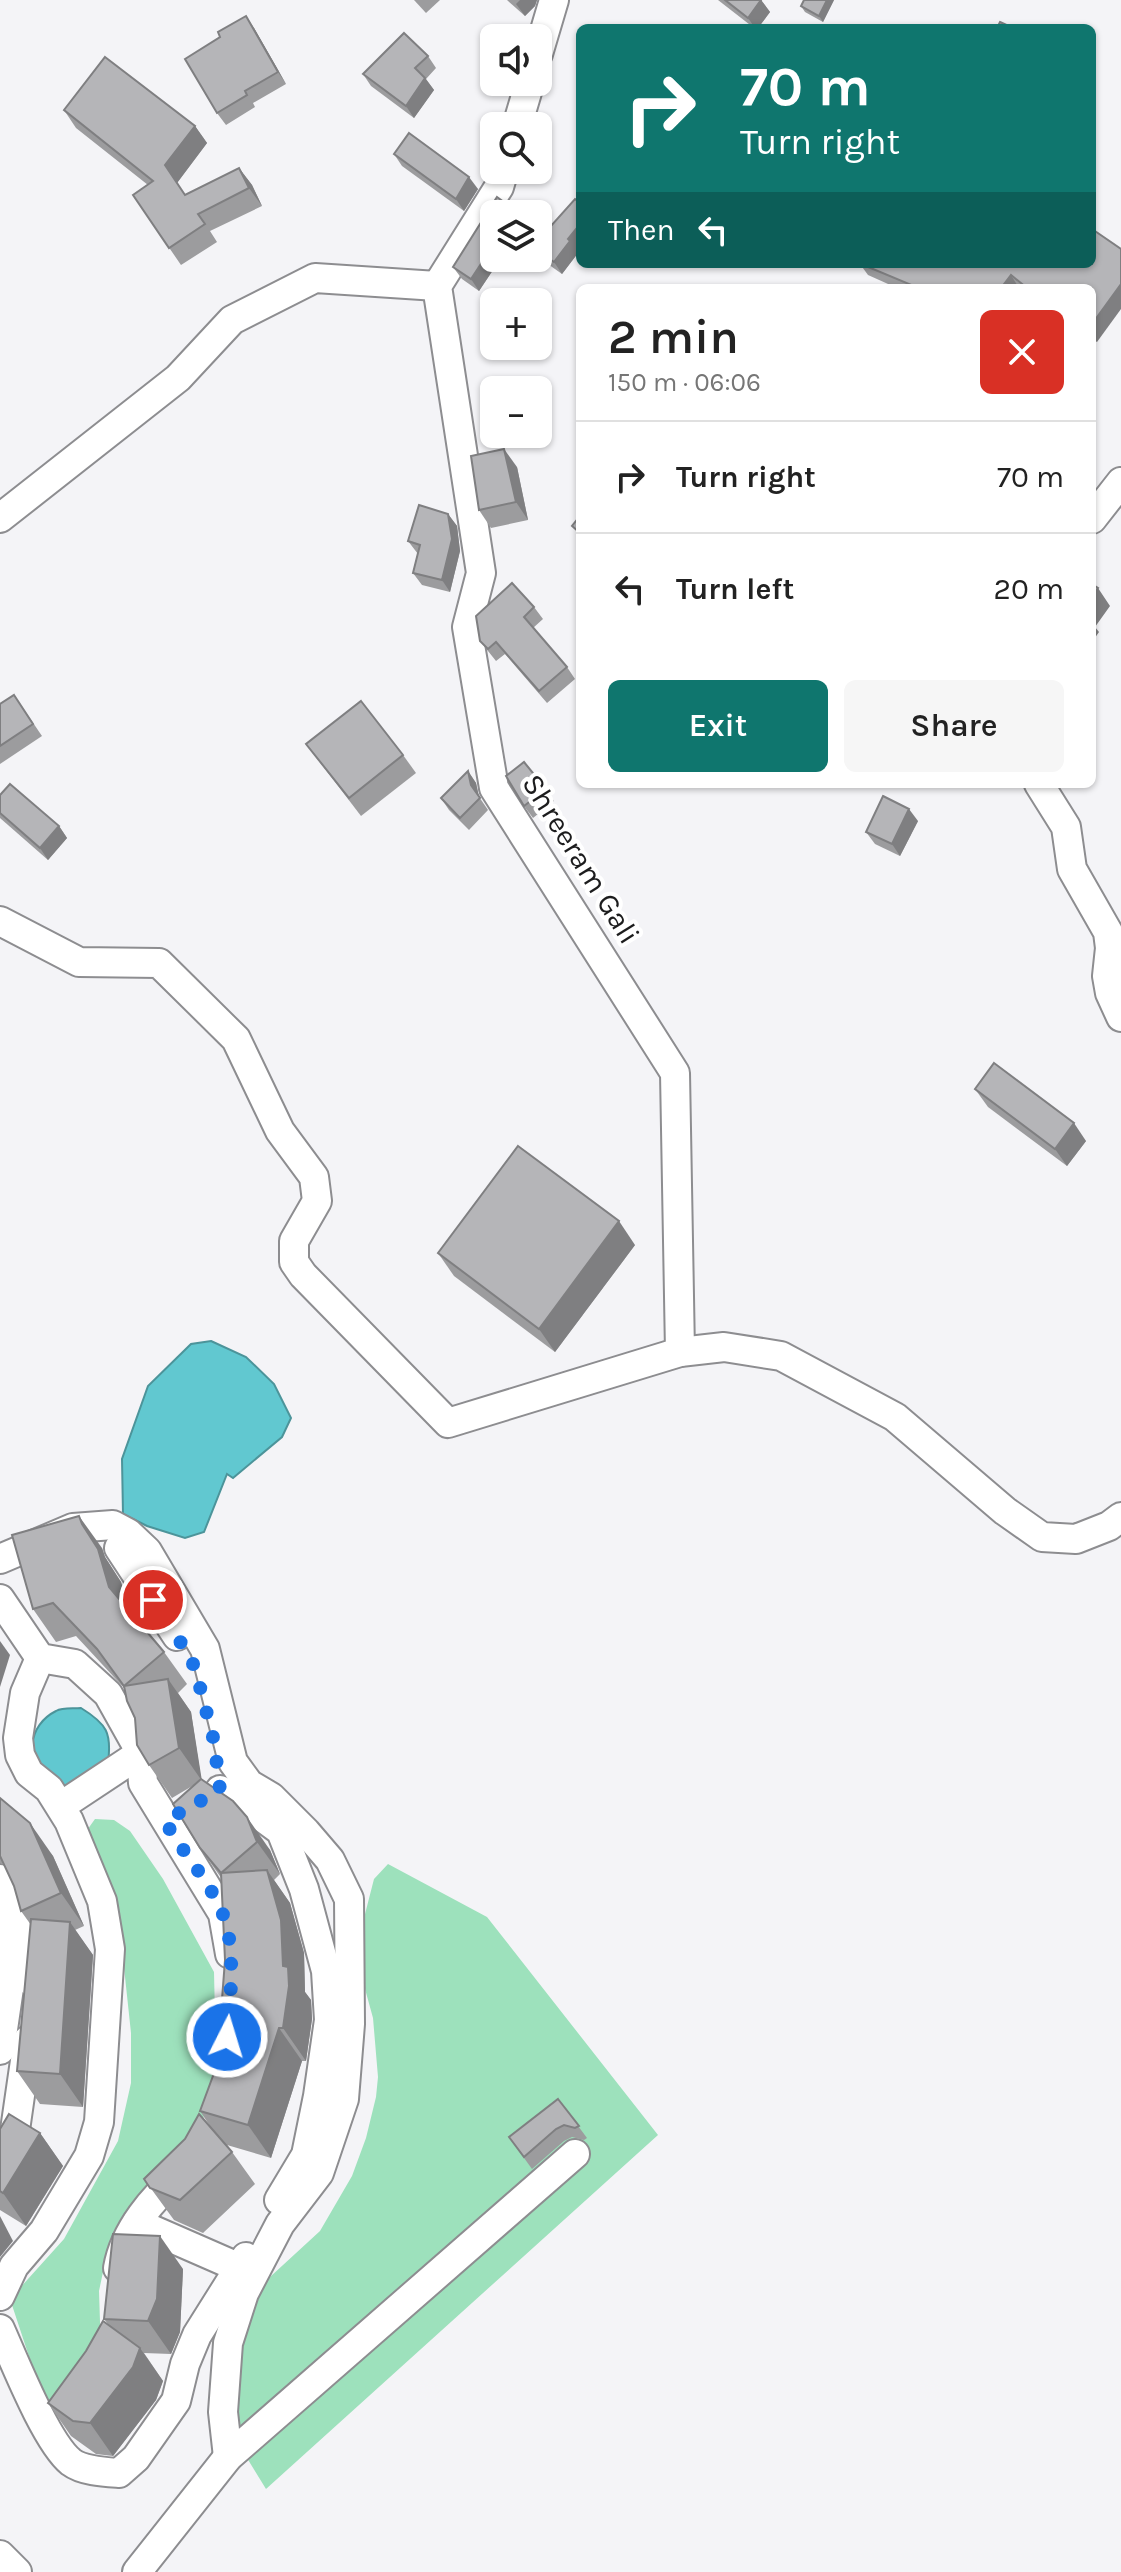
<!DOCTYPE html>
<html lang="en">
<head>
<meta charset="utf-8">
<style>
	body { margin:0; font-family:Karla,sans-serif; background:#f6f6f6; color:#222; height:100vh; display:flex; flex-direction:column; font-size:30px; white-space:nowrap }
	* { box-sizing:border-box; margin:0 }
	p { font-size:26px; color:#767676 }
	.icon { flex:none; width:44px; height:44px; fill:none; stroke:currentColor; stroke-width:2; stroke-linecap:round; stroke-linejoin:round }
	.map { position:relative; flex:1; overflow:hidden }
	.sheet { position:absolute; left:576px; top:284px; width:520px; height:504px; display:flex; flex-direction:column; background:#fff; border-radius:12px; box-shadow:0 2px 6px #0004 }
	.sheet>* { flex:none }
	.top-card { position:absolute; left:576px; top:24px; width:520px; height:244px; border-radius:12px; box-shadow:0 2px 6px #0004; background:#0f766e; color:#fff; overflow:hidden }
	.controls { position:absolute; left:480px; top:24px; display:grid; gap:16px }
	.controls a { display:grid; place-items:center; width:72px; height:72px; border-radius:12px; background:#fff; box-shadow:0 2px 6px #0004; font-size:40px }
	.pin { position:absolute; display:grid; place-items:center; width:68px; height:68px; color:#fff; margin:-34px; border:4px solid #fff; border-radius:50%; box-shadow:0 2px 8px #0007 }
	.me { position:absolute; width:88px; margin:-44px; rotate:5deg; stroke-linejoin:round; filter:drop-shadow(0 0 6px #0008) }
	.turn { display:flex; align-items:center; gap:28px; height:168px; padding:0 32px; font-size:36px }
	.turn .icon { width:104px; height:104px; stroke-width:2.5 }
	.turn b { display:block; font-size:56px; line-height:68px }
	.then { display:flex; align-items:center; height:76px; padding:0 32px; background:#0003; gap:16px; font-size:30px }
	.round { display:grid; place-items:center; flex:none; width:84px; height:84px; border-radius:12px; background:#f6f6f6 }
	.head { display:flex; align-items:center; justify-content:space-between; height:136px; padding:0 32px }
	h1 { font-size:48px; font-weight:600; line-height:60px }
	.action { display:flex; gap:16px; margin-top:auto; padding:16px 32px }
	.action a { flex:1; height:92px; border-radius:12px; background:#0f766e; color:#fff; font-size:32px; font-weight:600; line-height:92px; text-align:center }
	.action a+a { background:#f6f6f6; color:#222 }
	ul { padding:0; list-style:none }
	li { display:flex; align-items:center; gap:24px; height:112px; padding:0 32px; border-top:2px solid #e0e0e0 }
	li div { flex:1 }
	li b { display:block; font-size:30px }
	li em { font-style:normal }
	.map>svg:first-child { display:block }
	.green { fill:#9de1bc }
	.water { fill:#61c8d0; stroke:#4c949a; stroke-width:2 }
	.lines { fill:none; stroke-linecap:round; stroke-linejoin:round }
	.street-casing { stroke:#8d8d90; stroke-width:32 }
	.street { stroke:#fff; stroke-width:28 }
	.wall { fill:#9c9c9e }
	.shaded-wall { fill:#7f7f81 }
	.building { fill:#b5b5b8; stroke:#7f7f81; stroke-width:2 }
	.route { stroke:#1a73e8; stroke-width:14; stroke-dasharray:0 25.2 }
	.labels { text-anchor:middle; stroke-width:8; stroke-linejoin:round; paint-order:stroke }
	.street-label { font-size:30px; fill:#1c1c1d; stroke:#fff }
</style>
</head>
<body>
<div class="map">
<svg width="1121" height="2572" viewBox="0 0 1121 2572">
	<rect width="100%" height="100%" fill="#f4f4f7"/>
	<g class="green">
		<path d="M 95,1819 L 114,1820 L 130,1831 L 163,1879 L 214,1972 L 216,2060 L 197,2147 L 142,2198 L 107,2253 L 99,2291 L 101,2353 L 49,2417 L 10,2299 L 64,2239 L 118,2141 L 131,2083 L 131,2033 L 120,1930 L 85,1833 Z"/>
		<path d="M 388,1864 L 487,1917 L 658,2135 L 266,2489 L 239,2445 L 229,2363 L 258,2288 L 320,2231 L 352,2176 L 366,2138 L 376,2097 L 378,2077 L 373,2018 L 362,1978 L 364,1918 L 374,1879 Z"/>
	</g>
	<g class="water">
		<path d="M 211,1341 L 246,1357 L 274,1384 L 291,1418 L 282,1437 L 233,1478 L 227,1474 L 204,1532 L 185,1538 L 147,1526 L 123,1514 L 122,1459 L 148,1386 L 191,1344 Z"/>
		<path d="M 81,1708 C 107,1724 112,1733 108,1763 L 72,1788 C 64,1786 54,1784 48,1779 C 24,1760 28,1725 56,1711 C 63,1707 73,1709 81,1708 Z"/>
	</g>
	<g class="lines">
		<g class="street-casing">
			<g id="street">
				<path d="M 538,54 L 554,0"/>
				<path d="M 517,126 L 530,82"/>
				<path d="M 504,170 L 499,187 L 437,286 L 481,573 L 467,627 L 494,788 L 675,1073 L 680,1352"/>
				<path d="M 0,518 L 178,378 L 232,320 L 315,278 L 437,286"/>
				<path d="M 1092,519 L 1121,482"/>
				<path d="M 1039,784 L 1066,827 L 1072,869 L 1108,932 L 1110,948 L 1107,976 L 1110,993 L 1121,1017"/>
				<path d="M 0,921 L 79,962 L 159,963 L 236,1039 L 280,1131 L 314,1177 L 317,1201 L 294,1241 L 294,1262 L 303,1275 L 448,1423 L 680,1352 L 724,1347 L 781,1356 L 895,1417 L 1005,1511 L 1042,1537 L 1076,1539 L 1109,1526 L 1121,1517"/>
				<path d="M 119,1548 L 177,1636"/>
				<path d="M 0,1559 L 73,1528 L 113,1525 L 128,1533 L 147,1551 L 205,1649 L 233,1762 L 249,1784 L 271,1797 L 306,1832 L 330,1860 L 349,1899 L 350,2024 L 344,2099 L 319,2173 L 280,2224 L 244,2293 L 228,2343 L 223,2412 L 228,2457"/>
				<path d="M 0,1599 L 40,1658 L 75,1664 L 108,1694 L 141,1753 L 143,1783 L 223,1914 L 230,1954"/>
				<path d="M 220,1790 L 243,1803 L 281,1831 L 304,1889 L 326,1971 L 329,2020 L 318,2096 L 306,2155 L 279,2200"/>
				<path d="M 61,1806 L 141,1753"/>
				<path d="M 0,1879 L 21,1926 L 32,1958 L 33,1983"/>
				<path d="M 0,1925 L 10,1981 L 0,2050"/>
				<path d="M 0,2159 L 14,2137 L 28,2040"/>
				<path d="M 137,2223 L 240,2268"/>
				<path d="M 118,2268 C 125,2229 153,2198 182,2172"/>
				<path d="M 0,2296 L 14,2266 L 44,2231 L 89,2156 L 99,2122 L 110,1949 L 102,1901 L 69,1821 L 49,1789 L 29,1773 L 20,1755 L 18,1738 L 25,1693 L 40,1658"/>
				<path d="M 0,2329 C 14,2360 46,2442 71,2462 C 83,2471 104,2472 119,2473 L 136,2458 L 176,2401 L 185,2364 L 197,2335 L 246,2257"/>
				<path d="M 0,2555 L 17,2572"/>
				<path d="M 137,2572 L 228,2457 L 575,2154"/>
			</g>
		</g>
		<use href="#street" class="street"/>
	</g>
	<g class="wall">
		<path d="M 414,0 L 440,0 L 426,13 Z"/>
		<path d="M 507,0 L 537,0 L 535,6 L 525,16 Z"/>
		<path d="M 718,0 L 761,0 L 770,12 L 758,28 L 754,28 Z"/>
		<path d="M 834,0 L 823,22 L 805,12 L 801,6 Z"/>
		<path d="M 254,28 L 286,84 L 253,103 L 255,107 L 226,125 L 217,113 Z"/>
		<path d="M 428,56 L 436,68 L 426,79 L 434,90 L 414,118 L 371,86 L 363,74 Z"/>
		<path d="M 64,110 L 195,126 L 207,143 L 177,183 L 185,195 L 239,168 L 252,185 L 262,206 L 210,231 L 217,242 L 181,265 L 133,195 L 148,185 L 76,128 Z"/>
		<path d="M 394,154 L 478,189 L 464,211 L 402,166 Z"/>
		<path d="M 497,197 L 519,213 L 524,207 L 534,214 L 494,214 L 494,258 L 501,258 L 479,291 L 462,279 L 453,267 Z"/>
		<path d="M 538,217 L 578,253 L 562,274 L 538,257 Z"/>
		<path d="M 860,264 L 1092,264 L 1097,342 L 1092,339 L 1092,288 L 897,288 L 868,275 Z"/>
		<path d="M 517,467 L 528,520 L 491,528 L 479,510 Z"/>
		<path d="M 448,514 L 457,526 L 460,551 L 450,592 L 422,585 L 413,573 L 418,554 L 408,541 Z"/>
		<path d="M 534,607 L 543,619 L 533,628 L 567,667 L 575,679 L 547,703 L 505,654 L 496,661 L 480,641 Z"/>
		<path d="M 14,695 L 42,736 L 0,764 L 0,704 Z"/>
		<path d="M 306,744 L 403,755 L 416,773 L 361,816 Z"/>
		<path d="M 468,771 L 476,783 L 479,797 L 488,810 L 469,830 L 449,810 L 441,798 Z"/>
		<path d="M 546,789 L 554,801 L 533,818 L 524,806 Z"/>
		<path d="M 0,795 L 59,826 L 67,838 L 48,860 L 0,818 Z"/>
		<path d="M 918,821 L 900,856 L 875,844 L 866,832 Z"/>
		<path d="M 975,1089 L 1086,1141 L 1067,1166 L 988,1107 Z"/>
		<path d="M 635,1245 L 555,1352 L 454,1276 L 438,1253 Z"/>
		<path d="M 102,1548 L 105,1557 L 121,1582 L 129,1611 L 164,1652 L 187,1684 L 178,1693 L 191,1712 L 201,1779 L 270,1850 L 280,1874 L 274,1880 L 290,1903 L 304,1953 L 305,1992 L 311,2000 L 312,2019 L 306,2061 L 302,2061 L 271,2158 L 227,2145 L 255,2184 L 203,2233 L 174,2220 L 144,2179 L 212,2129 L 200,2111 L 217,2065 L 225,1960 L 222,1879 L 200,1848 L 194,1785 L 172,1798 L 149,1765 L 125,1689 L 76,1636 L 56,1642 L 33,1609 Z"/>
		<path d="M 0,1798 L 53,1856 L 84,1926 L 75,1930 L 93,1955 L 83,2107 L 40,2104 L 17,2071 L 31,1925 L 21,1911 L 14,1886 L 3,1863 L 0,1863 Z"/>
		<path d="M 558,2099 L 587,2138 L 584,2140 L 572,2137 L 564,2141 L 532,2169 L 509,2137 Z"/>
		<path d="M 0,2129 L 40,2133 L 63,2166 L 26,2226 L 0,2210 Z"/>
		<path d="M 183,2269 L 180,2332 L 171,2354 L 144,2353 L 163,2381 L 156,2400 L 113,2456 L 96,2454 L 71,2436 L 48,2403 L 108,2324 L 104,2319 Z"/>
	</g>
	<g class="shaded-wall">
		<path d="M 520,0 L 537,0 L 535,6 L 525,16 L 516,4 Z"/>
		<path d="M 761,0 L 770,12 L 758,28 L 755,28 L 748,18 Z"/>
		<path d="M 827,0 L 834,0 L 823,22 L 819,16 Z"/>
		<path d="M 246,16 L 254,28 L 286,84 L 278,72 Z"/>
		<path d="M 425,78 L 434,90 L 414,118 L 406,106 Z"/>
		<path d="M 195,126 L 207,143 L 177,183 L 165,165 Z"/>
		<path d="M 239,168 L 252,185 L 262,206 L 249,188 Z"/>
		<path d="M 469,177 L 478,189 L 464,211 L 456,199 Z"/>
		<path d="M 580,224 L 580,246 L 576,250 L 578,253 L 562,274 L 554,262 L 568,239 Z"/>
		<path d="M 494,244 L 494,258 L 501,258 L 479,291 L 471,279 Z"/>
		<path d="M 1011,275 L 1019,288 L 1001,288 Z"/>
		<path d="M 1121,284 L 1121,309 L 1097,342 L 1092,336 L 1092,324 Z"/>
		<path d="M 504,449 L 517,467 L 528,520 L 516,502 Z"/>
		<path d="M 448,514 L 457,526 L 460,551 L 450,592 L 442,580 Z"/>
		<path d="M 1098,588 L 1110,606 L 1095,627 L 1099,632 L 1092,642 L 1092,596 Z"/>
		<path d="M 468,771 L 476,783 L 479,797 L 488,810 L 471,785 Z"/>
		<path d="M 909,809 L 918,821 L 900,856 L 892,844 Z"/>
		<path d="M 59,826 L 67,838 L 48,860 L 40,848 Z"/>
		<path d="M 1074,1123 L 1086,1141 L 1067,1166 L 1055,1149 Z"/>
		<path d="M 619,1221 L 635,1245 L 555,1352 L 539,1329 Z"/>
		<path d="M 79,1516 L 102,1548 L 105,1557 L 121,1582 L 132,1620 L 109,1587 Z"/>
		<path d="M 0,1641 L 10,1655 L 0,1687 Z"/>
		<path d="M 168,1679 L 191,1712 L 202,1781 L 179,1748 Z"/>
		<path d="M 247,1817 L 270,1850 L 280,1874 L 257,1842 Z"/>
		<path d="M 30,1823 L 53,1856 L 84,1926 L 61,1893 Z"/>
		<path d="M 267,1870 L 290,1903 L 304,1953 L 305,1992 L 311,2000 L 312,2019 L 306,2061 L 283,2028 L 283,1966 Z"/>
		<path d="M 70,1922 L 93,1955 L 83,2107 L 60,2074 Z"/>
		<path d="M 279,2028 L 302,2061 L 271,2158 L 248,2125 Z"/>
		<path d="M 40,2133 L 63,2166 L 26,2226 L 3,2193 Z"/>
		<path d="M 0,2216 L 13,2241 L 0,2257 Z"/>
		<path d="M 160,2236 L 183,2269 L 180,2332 L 171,2354 L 148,2321 Z"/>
		<path d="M 140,2348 L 163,2381 L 156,2400 L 113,2456 L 90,2423 Z"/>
	</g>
	<g class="building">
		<path d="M 725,0 L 761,0 L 748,18 Z"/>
		<path d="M 804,0 L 827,0 L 819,16 L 801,6 Z"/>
		<path d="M 246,16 L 278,72 L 245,91 L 247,95 L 217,113 L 185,59 L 220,37 L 218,32 Z"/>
		<path d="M 1000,22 L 1013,28 L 997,28 Z"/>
		<path d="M 404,33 L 428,56 L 415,68 L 425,78 L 406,106 L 363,74 Z"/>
		<path d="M 105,57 L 195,126 L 165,165 L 185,195 L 239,168 L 249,188 L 198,214 L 205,224 L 169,248 L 133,195 L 153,181 L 64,110 Z"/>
		<path d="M 409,133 L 469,177 L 456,199 L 394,154 Z"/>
		<path d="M 497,197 L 519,213 L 524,207 L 534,214 L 494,214 L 494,244 L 471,279 L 453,267 Z"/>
		<path d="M 575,199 L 580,203 L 580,224 L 568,239 L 570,241 L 554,262 L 538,251 L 538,217 L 551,226 Z"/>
		<path d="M 1092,229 L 1121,249 L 1121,284 L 1092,324 L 1092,288 L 1027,288 L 1011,275 L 1001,288 L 912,288 L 914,286 L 861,264 L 1092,264 Z"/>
		<path d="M 504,449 L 516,502 L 479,510 L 471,456 Z"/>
		<path d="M 419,505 L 448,514 L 452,539 L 442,580 L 413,573 L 420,545 L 408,541 Z"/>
		<path d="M 580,516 L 580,533 L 572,526 Z"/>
		<path d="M 512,583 L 534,607 L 524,617 L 567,667 L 539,691 L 496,642 L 488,649 L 480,641 L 476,616 Z"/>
		<path d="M 1092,584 L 1098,588 L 1092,596 Z"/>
		<path d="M 14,695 L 33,724 L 0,746 L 0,704 Z"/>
		<path d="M 361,701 L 403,755 L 349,798 L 306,744 Z"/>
		<path d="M 524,762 L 546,789 L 524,806 L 506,776 Z"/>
		<path d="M 468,771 L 471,785 L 480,798 L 460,818 L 441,798 Z"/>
		<path d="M 10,784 L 59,826 L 40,848 L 0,813 L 0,795 Z"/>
		<path d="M 883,796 L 909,809 L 892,844 L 866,832 Z"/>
		<path d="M 994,1063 L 1074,1123 L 1055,1149 L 975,1089 Z"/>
		<path d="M 518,1146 L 619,1221 L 539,1329 L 438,1253 Z"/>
		<path d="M 79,1516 L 82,1524 L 98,1549 L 109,1587 L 164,1652 L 124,1686 L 97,1649 L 53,1603 L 33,1609 L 12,1535 Z"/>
		<path d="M 168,1679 L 179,1748 L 149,1765 L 137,1745 L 135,1718 L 127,1701 L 124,1686 Z"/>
		<path d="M 201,1779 L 233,1801 L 247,1817 L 257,1842 L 221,1873 L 200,1848 L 173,1804 Z"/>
		<path d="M 0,1798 L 30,1823 L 61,1893 L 21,1911 L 14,1886 L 0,1856 Z"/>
		<path d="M 267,1870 L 281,1920 L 283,1966 L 288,1967 L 289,1986 L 283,2028 L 279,2028 L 248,2125 L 200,2111 L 217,2065 L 225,1960 L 221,1873 Z"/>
		<path d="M 31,1919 L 70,1922 L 60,2074 L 17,2071 Z"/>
		<path d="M 558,2099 L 579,2126 L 575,2128 L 564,2125 L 556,2129 L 524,2157 L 509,2137 Z"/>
		<path d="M 9,2114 L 40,2133 L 3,2193 L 0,2191 L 0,2129 Z"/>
		<path d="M 199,2114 L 232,2152 L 180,2200 L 150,2188 L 144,2179 L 185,2139 Z"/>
		<path d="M 113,2234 L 160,2236 L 157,2299 L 148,2321 L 104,2319 Z"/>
		<path d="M 103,2321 L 140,2348 L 133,2367 L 90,2423 L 73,2421 L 48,2403 L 86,2351 Z"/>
	</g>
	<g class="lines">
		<path class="route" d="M 153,1600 L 187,1652 L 195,1668 L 214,1741 L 220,1790 L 165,1821 C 182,1852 208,1879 222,1912 C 237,1949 230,1998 227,2037"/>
	</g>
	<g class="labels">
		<g class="street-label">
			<text transform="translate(581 859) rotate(58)" y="10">Shreeram Gali</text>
		</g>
	</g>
</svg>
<div class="controls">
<a><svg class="icon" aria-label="sound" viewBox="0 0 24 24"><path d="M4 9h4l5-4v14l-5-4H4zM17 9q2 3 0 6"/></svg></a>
<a><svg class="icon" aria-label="search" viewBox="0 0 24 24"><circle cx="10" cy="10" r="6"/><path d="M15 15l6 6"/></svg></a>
<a><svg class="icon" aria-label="layers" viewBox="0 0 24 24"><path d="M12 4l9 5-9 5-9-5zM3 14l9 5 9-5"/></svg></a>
<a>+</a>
<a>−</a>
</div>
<div class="pin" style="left:153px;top:1600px;background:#d93025"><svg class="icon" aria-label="arrive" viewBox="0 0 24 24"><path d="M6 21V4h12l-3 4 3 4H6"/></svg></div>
<svg class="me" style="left:227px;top:2037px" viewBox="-20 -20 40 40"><circle r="17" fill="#1a73e8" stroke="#fff" stroke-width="3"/><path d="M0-11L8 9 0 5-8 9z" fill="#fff"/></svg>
<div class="top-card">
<div class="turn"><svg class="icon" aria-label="right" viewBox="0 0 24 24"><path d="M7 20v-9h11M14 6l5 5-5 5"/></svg><div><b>70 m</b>Turn right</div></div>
<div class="then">Then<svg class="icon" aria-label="left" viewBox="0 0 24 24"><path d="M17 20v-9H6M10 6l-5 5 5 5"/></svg></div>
</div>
<section class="sheet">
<div class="head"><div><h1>2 min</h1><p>150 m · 06:06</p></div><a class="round" style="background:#d93025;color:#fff"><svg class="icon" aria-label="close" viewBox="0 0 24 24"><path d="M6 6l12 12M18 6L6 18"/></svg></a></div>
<ul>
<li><svg class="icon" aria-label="right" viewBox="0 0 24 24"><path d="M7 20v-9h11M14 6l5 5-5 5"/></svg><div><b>Turn right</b></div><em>70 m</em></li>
<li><svg class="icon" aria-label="left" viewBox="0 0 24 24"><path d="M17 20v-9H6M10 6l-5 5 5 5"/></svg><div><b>Turn left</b></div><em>20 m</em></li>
</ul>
<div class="action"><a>Exit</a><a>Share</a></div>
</section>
</div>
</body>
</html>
